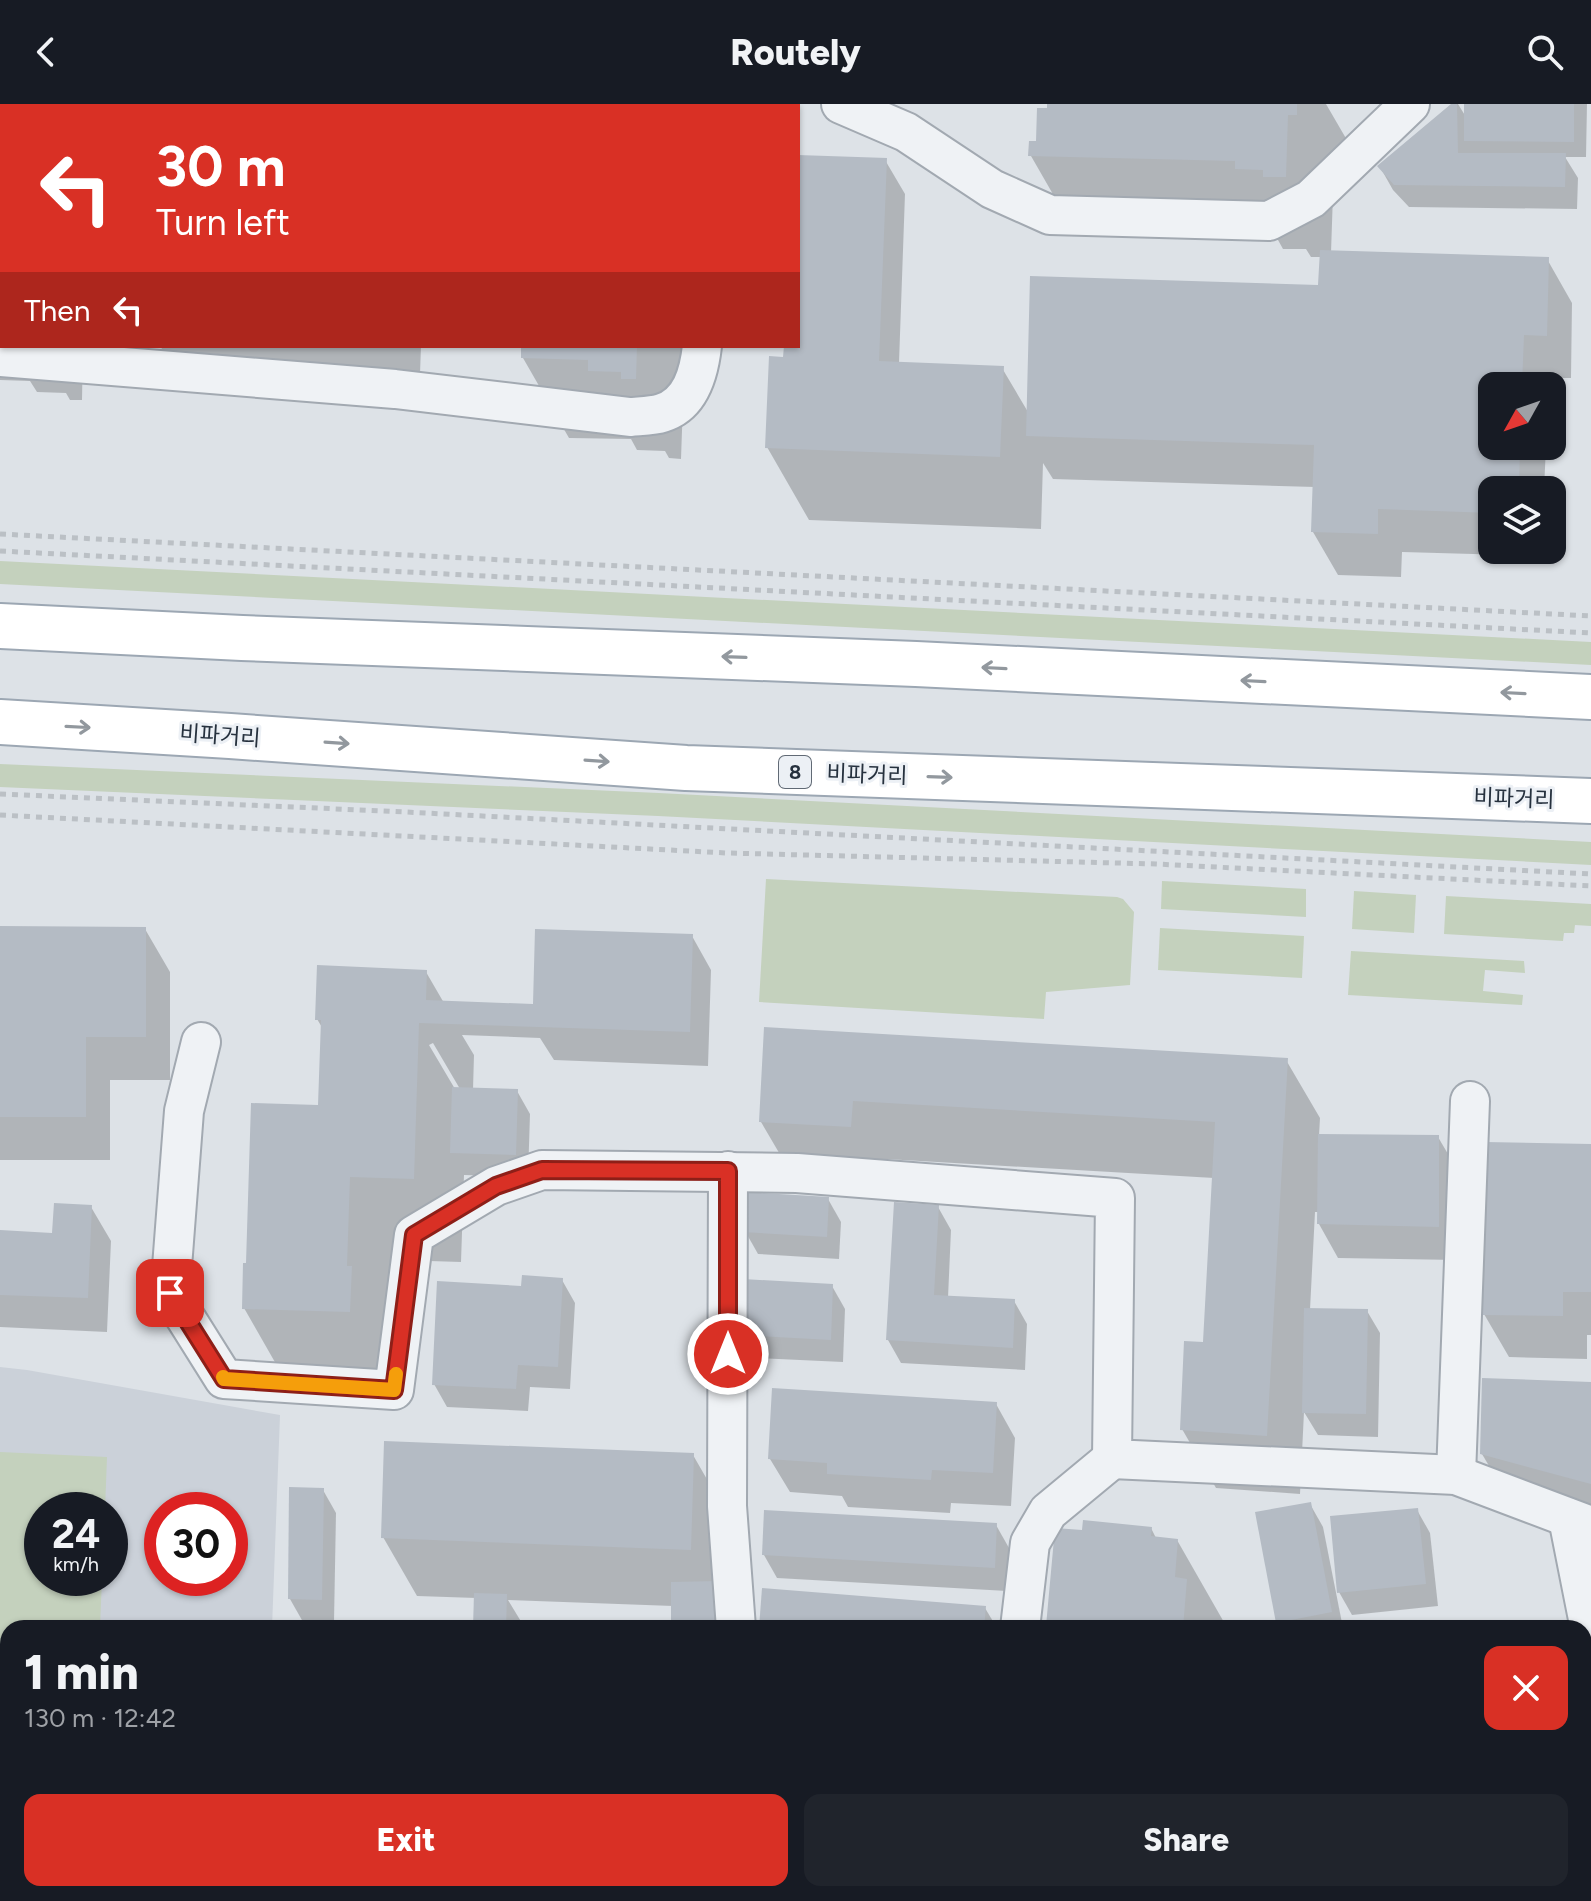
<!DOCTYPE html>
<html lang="en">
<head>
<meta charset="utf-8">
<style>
	body { margin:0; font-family:Figtree,"Noto Sans KR",sans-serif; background:#20242c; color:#f1f3f6; height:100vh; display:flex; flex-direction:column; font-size:30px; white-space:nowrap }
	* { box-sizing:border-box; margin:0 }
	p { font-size:26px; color:#9ea1a6 }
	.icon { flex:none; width:44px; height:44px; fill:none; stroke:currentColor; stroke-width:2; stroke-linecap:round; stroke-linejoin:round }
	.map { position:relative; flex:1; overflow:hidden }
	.sheet { position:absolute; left:0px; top:1516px; width:1592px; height:282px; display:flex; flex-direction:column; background:#171b24; border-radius:24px 24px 0 0; box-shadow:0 2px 6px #0004 }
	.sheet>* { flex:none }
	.banner { position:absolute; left:0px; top:0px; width:800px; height:244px; box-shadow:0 2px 6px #0004; background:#d93025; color:#fff; overflow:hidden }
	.needle { width:52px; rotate:230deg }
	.fabs { position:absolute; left:1478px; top:268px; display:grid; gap:16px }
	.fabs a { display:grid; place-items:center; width:88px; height:88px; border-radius:16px; background:#171b24; box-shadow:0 2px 6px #0004; font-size:40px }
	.speed { position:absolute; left:24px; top:1388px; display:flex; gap:16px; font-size:40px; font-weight:700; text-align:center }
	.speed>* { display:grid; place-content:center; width:104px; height:104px; border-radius:50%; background:#171b24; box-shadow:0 2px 6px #0004; line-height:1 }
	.speed small { font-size:20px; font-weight:400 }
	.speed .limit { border:12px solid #d22; background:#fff; color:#111 }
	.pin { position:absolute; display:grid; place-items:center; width:68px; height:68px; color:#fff; margin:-34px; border-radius:16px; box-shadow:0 4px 12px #0006 }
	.me { position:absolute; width:88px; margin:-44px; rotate:0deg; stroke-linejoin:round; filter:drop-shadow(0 0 6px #0008) }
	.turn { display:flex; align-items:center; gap:28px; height:168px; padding:0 24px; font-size:36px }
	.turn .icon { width:104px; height:104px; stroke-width:2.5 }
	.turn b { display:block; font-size:56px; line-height:68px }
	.then { display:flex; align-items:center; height:76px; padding:0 24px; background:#0003; gap:16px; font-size:30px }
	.round { display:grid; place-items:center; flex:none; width:84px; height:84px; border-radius:16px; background:#20242c }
	.headline { display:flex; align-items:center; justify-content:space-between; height:136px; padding:0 24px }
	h1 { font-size:48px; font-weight:800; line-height:60px }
	.button { display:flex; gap:16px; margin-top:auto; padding:16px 24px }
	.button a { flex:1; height:92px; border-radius:16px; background:#d93025; color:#fff; font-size:32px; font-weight:800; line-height:92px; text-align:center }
	.button a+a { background:#20242c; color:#f1f3f6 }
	header { display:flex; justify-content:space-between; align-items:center; height:104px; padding:0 24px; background:#171b24; font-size:36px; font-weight:800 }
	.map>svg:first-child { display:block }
	.built { fill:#cbd1d9; fill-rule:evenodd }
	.green { fill:#c4d1bd }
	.shadow { fill:#0003; fill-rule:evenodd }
	.building { fill:#b4bbc4 }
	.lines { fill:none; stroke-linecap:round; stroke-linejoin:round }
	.street-casing { stroke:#a2a9b1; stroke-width:42 }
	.primary-casing { stroke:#9ca7b3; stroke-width:48 }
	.path { stroke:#bbc0c5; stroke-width:5; stroke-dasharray:6 6; stroke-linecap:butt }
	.street { stroke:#eff2f5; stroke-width:38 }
	.primary { stroke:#fff; stroke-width:44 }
	.oneway { stroke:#92989e }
	.route-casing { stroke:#8d1f18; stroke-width:20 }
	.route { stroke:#d93025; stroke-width:14 }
	.slow { stroke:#f59e0b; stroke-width:14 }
	.labels { text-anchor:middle; stroke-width:6; stroke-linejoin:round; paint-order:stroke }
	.shield { fill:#ecf0f5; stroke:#616a75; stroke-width:2 }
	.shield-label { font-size:20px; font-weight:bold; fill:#26313e }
	.street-label { font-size:22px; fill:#26313e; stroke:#ecf0f5 }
</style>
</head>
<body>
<header><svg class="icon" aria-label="back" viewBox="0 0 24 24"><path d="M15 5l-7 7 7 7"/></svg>Routely<svg class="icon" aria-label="search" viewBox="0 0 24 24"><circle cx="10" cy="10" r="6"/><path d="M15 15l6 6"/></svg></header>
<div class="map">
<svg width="1591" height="1797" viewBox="0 0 1591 1797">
	<rect width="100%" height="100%" fill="#dde2e7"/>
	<path class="built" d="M 0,1263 L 27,1266 L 280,1311 L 272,1524 L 8,1524 L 8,1790 L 191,1790 L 190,1797 L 0,1797 ZM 42,1406 L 110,1406 L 110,1474 L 42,1474 ZM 162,1406 L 230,1406 L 230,1474 L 162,1474 Z"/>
	<g class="green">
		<path d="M 0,457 L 1591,538 L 1591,561 L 0,480 Z"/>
		<path d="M 0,660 L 659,689 L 1591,738 L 1591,761 L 658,712 L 0,683 Z"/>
		<path d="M 766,775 L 1117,793 L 1123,795 L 1134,808 L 1130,881 L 1046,888 L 1044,915 L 759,898 Z"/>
		<path d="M 1162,777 L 1306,785 L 1306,813 L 1161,805 Z"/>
		<path d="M 1354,787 L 1416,791 L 1414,829 L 1352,825 Z"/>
		<path d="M 1446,792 L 1591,800 L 1591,822 L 1575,821 L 1574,829 L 1564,829 L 1563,837 L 1444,830 Z"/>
		<path d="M 1160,824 L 1304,832 L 1302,874 L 1158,866 Z"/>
		<path d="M 1351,847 L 1524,857 L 1525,869 L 1485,866 L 1483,887 L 1523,891 L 1522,901 L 1348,891 Z"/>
		<path d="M 0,1348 L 107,1353 L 105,1406 L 42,1406 L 42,1474 L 102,1474 L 100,1524 L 8,1524 L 8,1636 L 0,1635 Z"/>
	</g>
	<g class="shadow">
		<path d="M 0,0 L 81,0 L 82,2 L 2,2 L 2,242 L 83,242 L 82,296 L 70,296 L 66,289 L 37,288 L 30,277 L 0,276 Z"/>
		<path d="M 274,0 L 459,0 L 459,2 L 273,2 Z"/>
		<path d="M 549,0 L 566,0 L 567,2 L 549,2 Z"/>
		<path d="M 1049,0 L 1326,0 L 1351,43 L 1333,90 L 1331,149 L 1547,155 L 1572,199 L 1571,274 L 1548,274 L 1548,282 L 1492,282 L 1492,342 L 1546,342 L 1544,386 L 1492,386 L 1492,446 L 1543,446 L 1542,452 L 1402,448 L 1401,473 L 1338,471 L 1313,428 L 1315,383 L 1053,375 L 1043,359 L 1041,425 L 809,416 L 767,343 L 785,255 L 786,242 L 798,242 L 798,53 L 885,56 L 905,90 L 899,259 L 1002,264 L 1028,308 L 1320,183 L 1321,153 L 1311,153 L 1306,145 L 1283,145 L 1278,136 L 1077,132 L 1031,52 L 1038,40 L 1049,6 Z"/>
		<path d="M 1454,0 L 1458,0 L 1466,13 L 1466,0 L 1587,0 L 1586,53 L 1565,53 L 1578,74 L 1577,105 L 1409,103 L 1393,86 L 1380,63 Z"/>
		<path d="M 160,242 L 421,242 L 420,270 L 224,261 L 217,250 L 164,248 Z"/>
		<path d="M 523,242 L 685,242 L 681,355 L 669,354 L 665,347 L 637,346 L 631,335 L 569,334 L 523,254 Z"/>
		<path d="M 0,824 L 145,825 L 170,868 L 170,976 L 110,976 L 110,1056 L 0,1056 Z"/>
		<path d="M 692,832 L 711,866 L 708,962 L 554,956 L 540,934 L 462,931 L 474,951 L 473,986 L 517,987 L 530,1010 L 528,1073 L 464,1071 L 461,1158 L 397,1156 L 397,1291 L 292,1288 L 244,1204 L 320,1004 L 323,925 L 317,915 L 426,868 L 444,899 L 535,902 ZM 433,939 L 460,985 L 455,985 L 429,941 Z"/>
		<path d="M 765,925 L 1286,956 L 1320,1014 L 1319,1032 L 1438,1033 L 1458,1067 L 1457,1156 L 1338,1154 L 1319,1120 L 1319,1108 L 1315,1108 L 1310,1206 L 1367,1207 L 1380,1229 L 1378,1333 L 1318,1331 L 1304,1308 L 1300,1390 L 1216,1384 L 1182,1325 L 1205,1240 L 1214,1074 L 886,1055 L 883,1081 L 795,1076 L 761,1018 Z"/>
		<path d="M 1591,1042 L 1591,1231 L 1587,1231 L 1587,1255 L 1509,1253 L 1484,1210 Z"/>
		<path d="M 828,1095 L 841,1118 L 839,1155 L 758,1150 L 745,1127 Z"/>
		<path d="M 91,1103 L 111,1137 L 107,1228 L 0,1223 L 0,1128 L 54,1131 Z"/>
		<path d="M 938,1103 L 951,1126 L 948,1194 L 1014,1197 L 1027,1220 L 1025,1266 L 901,1259 L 888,1236 Z"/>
		<path d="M 562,1176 L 575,1199 L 570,1285 L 530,1283 L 528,1307 L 447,1303 L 434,1280 L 523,1184 Z"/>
		<path d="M 832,1182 L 845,1205 L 843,1258 L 755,1254 L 742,1231 Z"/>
		<path d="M 1591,1280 L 1591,1408 L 1502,1384 L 1482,1350 Z"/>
		<path d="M 996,1300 L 1015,1334 L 1011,1402 L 951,1399 L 950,1409 L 848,1403 L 842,1392 L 790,1388 L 770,1355 Z"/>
		<path d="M 693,1351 L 727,1410 L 731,1524 L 673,1524 L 673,1502 L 508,1496 L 525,1524 L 475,1524 L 476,1494 L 417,1492 L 383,1433 Z"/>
		<path d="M 323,1386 L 336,1409 L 334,1518 L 303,1518 L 290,1495 Z"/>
		<path d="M 1310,1400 L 1323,1423 L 1343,1524 L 1281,1524 L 1278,1518 Z"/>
		<path d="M 1417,1406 L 1430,1429 L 1438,1502 L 1352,1511 L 1339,1488 Z"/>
		<path d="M 996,1421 L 1009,1444 L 1007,1487 L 777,1474 L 764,1451 Z"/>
		<path d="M 1151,1424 L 1156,1434 L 1177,1436 L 1225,1520 L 1224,1524 L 1050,1524 L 1048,1521 L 1084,1428 Z"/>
		<path d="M 985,1504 L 997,1524 L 761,1524 Z"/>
		<path d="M 1584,1696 L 1591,1708 L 1591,1797 L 1313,1797 L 1309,1790 L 1584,1790 Z"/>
		<path d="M 0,1744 L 8,1745 L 8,1790 L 151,1790 L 154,1797 L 0,1797 Z"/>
		<path d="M 697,1790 L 760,1790 L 766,1797 L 702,1797 Z"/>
		<path d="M 795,1790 L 877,1790 L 877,1797 L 799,1797 Z"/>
	</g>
	<g class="building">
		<path d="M 1047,0 L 1297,0 L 1297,11 L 1288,11 L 1286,73 L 1263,73 L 1263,66 L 1235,65 L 1235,57 L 1028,52 L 1029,37 L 1036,37 L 1037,4 L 1047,4 Z"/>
		<path d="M 1451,0 L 1457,0 L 1458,49 L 1566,49 L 1565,83 L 1394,81 L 1377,62 Z"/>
		<path d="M 1464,0 L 1574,0 L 1574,38 L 1464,37 Z"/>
		<path d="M 798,51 L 887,54 L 879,257 L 1004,262 L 1000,353 L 765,344 L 769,252 L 783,253 L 784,242 L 798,242 Z"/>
		<path d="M 1320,146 L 1549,153 L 1547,232 L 1524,231 L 1522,282 L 1492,282 L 1492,342 L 1520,342 L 1519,386 L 1492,386 L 1492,409 L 1378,405 L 1378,430 L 1311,428 L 1314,341 L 1026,332 L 1030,172 L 1318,181 Z"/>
		<path d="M 521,242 L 637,242 L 636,275 L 621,275 L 621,268 L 588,267 L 588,256 L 521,254 Z"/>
		<path d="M 0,822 L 146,823 L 146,933 L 86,933 L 86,1013 L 0,1013 Z"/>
		<path d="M 535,825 L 693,830 L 690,928 L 419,919 L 414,1075 L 350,1073 L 347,1162 L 352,1162 L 350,1208 L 242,1205 L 243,1159 L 246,1159 L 251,999 L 318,1001 L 321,916 L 315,916 L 317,861 L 427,866 L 426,896 L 533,900 Z"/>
		<path d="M 764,923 L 1288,954 L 1267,1332 L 1180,1326 L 1184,1237 L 1203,1238 L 1215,1018 L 853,997 L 851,1023 L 759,1018 Z"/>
		<path d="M 452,983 L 518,985 L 516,1051 L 450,1049 Z"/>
		<path d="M 1318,1030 L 1439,1031 L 1439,1123 L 1317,1120 Z"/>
		<path d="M 1485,1038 L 1591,1040 L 1591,1188 L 1563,1188 L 1563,1212 L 1482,1211 Z"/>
		<path d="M 745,1088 L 829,1093 L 827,1133 L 743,1128 Z"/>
		<path d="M 894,1098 L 939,1101 L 934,1191 L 1015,1195 L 1013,1244 L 886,1236 Z"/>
		<path d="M 54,1099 L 92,1101 L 88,1194 L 0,1191 L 0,1126 L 52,1129 Z"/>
		<path d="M 522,1171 L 563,1174 L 558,1263 L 518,1261 L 516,1285 L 432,1281 L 437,1177 L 521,1182 Z"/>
		<path d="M 743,1175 L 833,1180 L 831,1236 L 740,1231 Z"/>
		<path d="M 1304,1204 L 1368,1205 L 1366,1310 L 1302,1309 Z"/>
		<path d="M 1482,1274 L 1591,1278 L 1591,1380 L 1480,1350 Z"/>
		<path d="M 772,1284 L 997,1298 L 993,1369 L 932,1366 L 931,1376 L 827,1370 L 827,1359 L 768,1355 Z"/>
		<path d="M 384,1337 L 694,1349 L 691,1446 L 381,1434 Z"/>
		<path d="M 289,1383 L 324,1384 L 322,1496 L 288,1495 Z"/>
		<path d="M 1311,1398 L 1332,1508 L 1276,1519 L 1255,1408 Z"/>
		<path d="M 1418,1404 L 1426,1480 L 1337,1489 L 1330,1412 Z"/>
		<path d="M 764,1406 L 997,1419 L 995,1464 L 762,1451 Z"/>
		<path d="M 1083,1416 L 1152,1423 L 1151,1432 L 1178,1435 L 1175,1473 L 1187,1475 L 1183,1524 L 1054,1524 L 1046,1522 L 1055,1424 L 1082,1426 Z"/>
		<path d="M 718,1477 L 719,1524 L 671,1524 L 671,1478 Z"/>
		<path d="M 762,1484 L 986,1502 L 984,1524 L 759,1524 Z"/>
		<path d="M 474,1489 L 507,1490 L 506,1524 L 473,1524 Z"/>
		<path d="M 1586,1578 L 1591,1586 L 1591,1673 L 1584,1661 L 1584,1579 Z"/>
		<path d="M 0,1742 L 8,1743 L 8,1790 L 127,1790 L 127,1797 L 0,1797 Z"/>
		<rect x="310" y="1790" width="192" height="7"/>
		<path d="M 701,1790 L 763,1790 L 769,1797 L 707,1797 Z"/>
		<path d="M 1349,1790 L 1576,1790 L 1576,1797 L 1451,1797 L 1451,1794 L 1425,1793 L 1425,1797 L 1349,1797 Z"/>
		<path d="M 1163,1792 L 1258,1794 L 1258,1797 L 1163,1797 Z"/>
	</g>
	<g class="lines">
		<g class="street-casing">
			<g id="street">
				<path d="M 841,0 L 906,28 L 992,85 L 1050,111 L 1269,117 L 1311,95 L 1410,0"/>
				<path d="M 730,2 L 730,0"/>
				<path d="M 0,253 L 395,285 L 630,313 C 640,312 653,312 662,309 C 691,300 699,269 702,242"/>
				<path d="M 201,938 L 184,1007 L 170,1189 L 224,1275 L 394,1286 L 414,1131 L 496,1082 L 542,1066 L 797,1069 L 1115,1094 L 1112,1355 L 1456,1371 L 1591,1422"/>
				<path d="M 728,1067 L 727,1402 L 736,1524"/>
				<path d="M 1456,1371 L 1470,997"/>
				<path d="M 1568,1414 L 1591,1530"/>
				<path d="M 1020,1524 L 1030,1439 L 1048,1408 L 1112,1355"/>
				<path d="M 915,1797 L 915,1790"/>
			</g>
		</g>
		<g class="primary-casing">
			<g id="primary">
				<path d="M 0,522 L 242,534 L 916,560 L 1591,593"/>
				<path d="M 0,618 L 230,632 L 686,664 L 1591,697"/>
			</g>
		</g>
		<g class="path">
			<path d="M 0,430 L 1591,512"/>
			<path d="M 0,447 L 1591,529"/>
			<path d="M 0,690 L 406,708 L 1591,770"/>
			<path d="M 0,711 L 727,749 L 1156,760 L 1591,782"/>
		</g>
		<use href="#street" class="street"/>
		<use href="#primary" class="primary"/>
	</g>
	<defs><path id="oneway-shaft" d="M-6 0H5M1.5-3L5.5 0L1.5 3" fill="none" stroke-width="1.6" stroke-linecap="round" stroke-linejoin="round" transform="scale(2)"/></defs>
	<g class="oneway">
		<use href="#oneway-shaft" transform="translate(734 553) rotate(-178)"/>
		<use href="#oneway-shaft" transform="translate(994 564) rotate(-177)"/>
		<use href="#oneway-shaft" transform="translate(1253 577) rotate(-177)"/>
		<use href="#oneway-shaft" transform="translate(1513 589) rotate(-177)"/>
		<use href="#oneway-shaft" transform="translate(78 623) rotate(3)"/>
		<use href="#oneway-shaft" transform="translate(337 639) rotate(4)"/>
		<use href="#oneway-shaft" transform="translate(597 657) rotate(4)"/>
		<use href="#oneway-shaft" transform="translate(940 673) rotate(2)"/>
	</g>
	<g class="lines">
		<g class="route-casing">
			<path id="route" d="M 170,1189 L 224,1275 L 394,1286 L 414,1131 L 496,1082 L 542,1066 L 728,1067 L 728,1250"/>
		</g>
		<use href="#route" class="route"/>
		<path class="slow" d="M 223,1273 L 224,1275 L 394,1286 L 396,1270"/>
	</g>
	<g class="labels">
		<rect class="shield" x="779" y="652" width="32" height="32" rx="6"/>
		<g class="shield-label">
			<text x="795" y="675">8</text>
		</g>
		<g class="street-label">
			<text transform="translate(220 631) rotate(4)" y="8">비파거리</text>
			<text transform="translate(867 670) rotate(2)" y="8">비파거리</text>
			<text transform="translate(1514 694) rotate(2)" y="8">비파거리</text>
		</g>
	</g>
</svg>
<div class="fabs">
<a><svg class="needle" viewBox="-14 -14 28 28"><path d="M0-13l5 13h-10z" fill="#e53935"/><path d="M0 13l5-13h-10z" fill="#9ea1a6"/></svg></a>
<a><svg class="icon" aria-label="layers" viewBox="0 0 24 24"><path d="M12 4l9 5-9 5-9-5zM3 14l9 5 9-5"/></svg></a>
</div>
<div class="speed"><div>24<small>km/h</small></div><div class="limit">30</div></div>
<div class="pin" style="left:170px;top:1189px;background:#d93025"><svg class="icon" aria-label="arrive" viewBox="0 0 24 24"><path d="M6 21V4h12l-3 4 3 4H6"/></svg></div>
<svg class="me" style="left:728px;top:1250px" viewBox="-20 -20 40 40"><circle r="17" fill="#d93025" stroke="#fff" stroke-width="3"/><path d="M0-11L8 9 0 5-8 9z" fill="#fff"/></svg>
<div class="banner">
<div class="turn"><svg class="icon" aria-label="left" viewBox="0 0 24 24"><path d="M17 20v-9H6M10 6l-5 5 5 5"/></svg><div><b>30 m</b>Turn left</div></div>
<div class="then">Then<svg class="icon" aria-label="left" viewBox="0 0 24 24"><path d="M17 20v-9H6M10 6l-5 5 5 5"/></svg></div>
</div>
<section class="sheet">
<div class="headline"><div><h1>1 min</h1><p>130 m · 12:42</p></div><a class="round" style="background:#d93025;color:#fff"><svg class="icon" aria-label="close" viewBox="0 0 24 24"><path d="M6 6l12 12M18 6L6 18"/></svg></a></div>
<div class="button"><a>Exit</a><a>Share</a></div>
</section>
</div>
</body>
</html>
